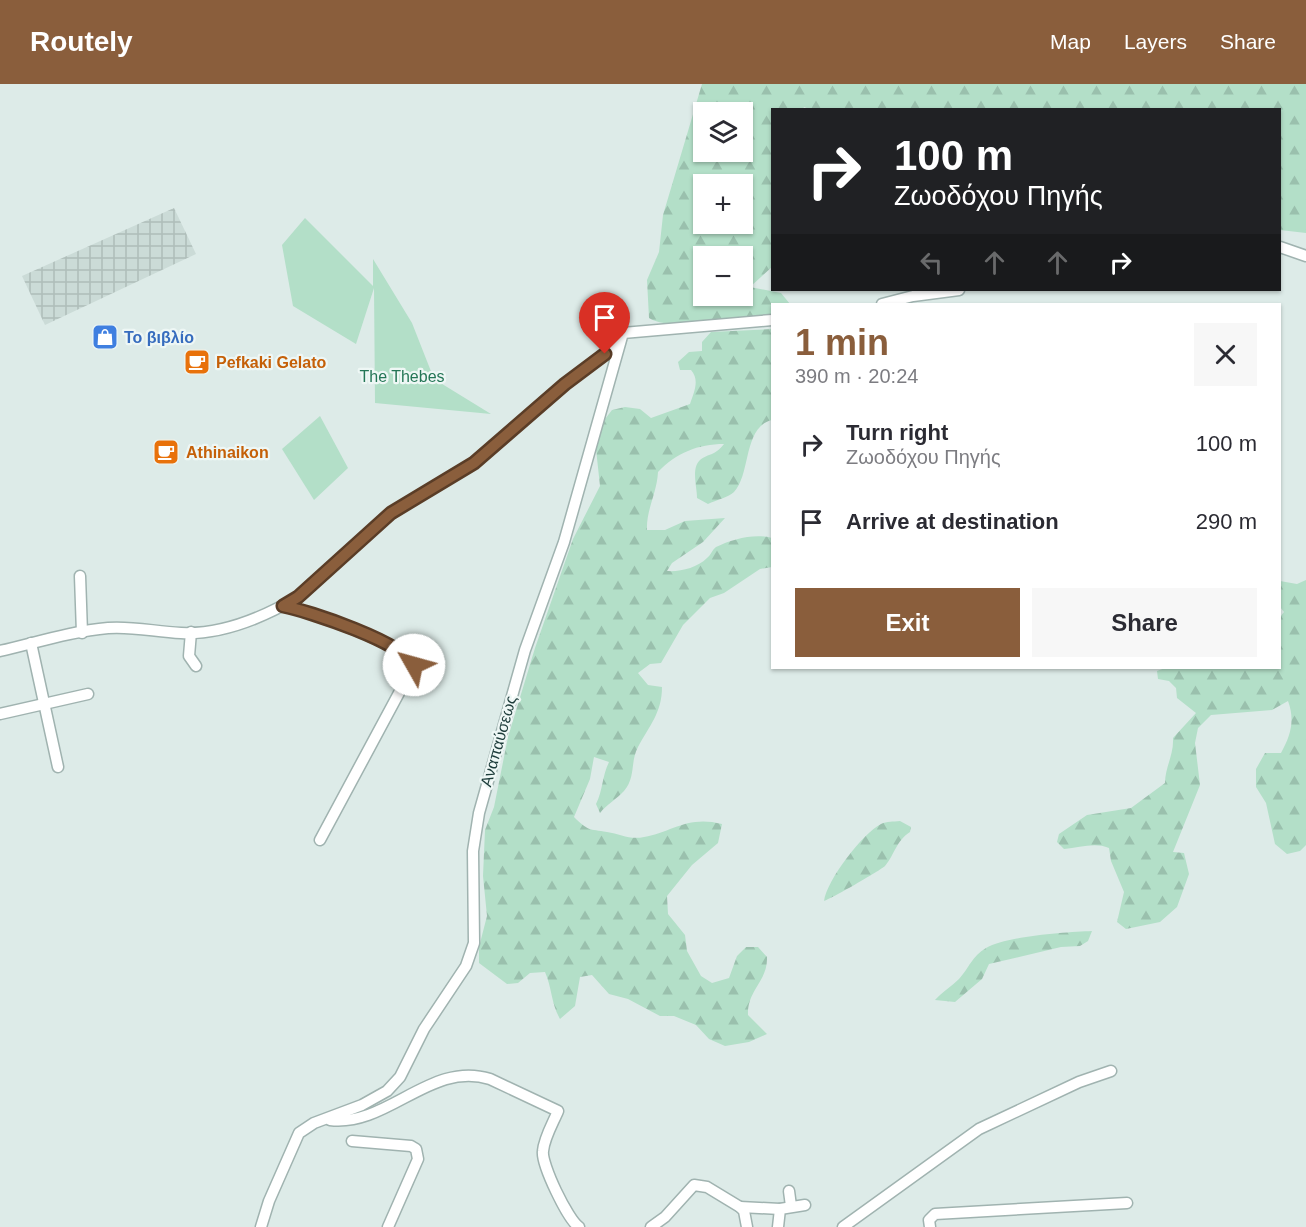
<!DOCTYPE html>
<html lang="en">
<head>
<meta charset="utf-8">
<style>
	body { margin:0; font-family:Arial,sans-serif; background:#f7f7f7; color:#2b2b33; height:100vh; display:flex; flex-direction:column; font-size:22px; white-space:nowrap }
	* { box-sizing:border-box; margin:0 }
	p { font-size:20px; color:#7c7c81 }
	.icon { flex:none; width:33px; height:33px; fill:none; stroke:currentColor; stroke-width:2; stroke-linecap:round; stroke-linejoin:round }
	.map { position:relative; flex:1; overflow:hidden }
	.panel { position:absolute; left:771px; top:219px; width:510px; height:366px; display:flex; flex-direction:column; background:#fff; border-radius:0px; box-shadow:0 2px 4px #0004 }
	.panel>* { flex:none }
	.top-card { position:absolute; left:771px; top:24px; width:510px; height:183px; border-radius:0px; box-shadow:0 2px 4px #0004; background:#202124; color:#fff; overflow:hidden }
	.fabs { position:absolute; left:693px; top:18px; display:grid; gap:12px }
	.fabs a { display:grid; place-items:center; width:60px; height:60px; border-radius:0px; background:#fff; box-shadow:0 2px 4px #0004; font-size:30px }
	.pin { position:absolute; display:grid; place-items:center; width:51px; height:51px; color:#fff; margin:-62px -26px; border-radius:50% 50% 50% 0; rotate:-45deg; box-shadow:0 0 6px #0007 }
	.pin .icon { rotate:45deg }
	.me { position:absolute; width:66px; margin:-33px; rotate:308deg; stroke-linejoin:round; filter:drop-shadow(0 0 4px #0008) }
	.turn { display:flex; align-items:center; gap:21px; height:126px; padding:0 24px; font-size:27px }
	.turn .icon { width:78px; height:78px; stroke-width:2.5 }
	.turn b { display:block; font-size:42px; line-height:51px }
	.lanes { display:flex; align-items:center; height:57px; padding:0 24px; background:#0003; justify-content:center; gap:30px; direction:ltr }
	.lanes .off { opacity:.35 }
	.round { display:grid; place-items:center; flex:none; width:63px; height:63px; border-radius:0px; background:#f7f7f7 }
	.head { display:flex; align-items:center; justify-content:space-between; height:102px; padding:0 24px }
	h1 { font-size:36px; font-weight:600; line-height:45px; color:#8a5e3c }
	.primary-button { display:flex; gap:12px; margin-top:auto; padding:12px 24px }
	.primary-button a { flex:1; height:69px; border-radius:0px; background:#8a5e3c; color:#fff; font-size:24px; font-weight:600; line-height:69px; text-align:center }
	.primary-button a+a { background:#f7f7f7; color:#2b2b33 }
	ul { padding:0; list-style:none }
	li { display:flex; align-items:center; gap:18px; height:78px; padding:0 24px }
	li div { flex:1 }
	li b { display:block; font-size:22px }
	li em { font-style:normal }
	header { display:flex; align-items:center; gap:36px; box-sizing:border-box; height:84px; padding:0 30px; background:#8a5e3c; color:#fff }
	header strong { font-size:28px }
	nav { display:flex; gap:33px; margin-inline-start:auto; font-size:21px }
	.map>svg:first-child { display:block }
	.industrial { fill:url(#industrial-grid) }
	.green { fill:#b3dfc8 }
	.forest { fill:url(#forest-firs); fill-rule:evenodd }
	.lines { fill:none; stroke-linecap:round; stroke-linejoin:round }
	.minor-casing { stroke:#a0b3b0; stroke-width:13 }
	.minor { stroke:#fff; stroke-width:10 }
	.route-casing { stroke:#5a3d27; stroke-width:15 }
	.route { stroke:#8a5e3c; stroke-width:10 }
	.labels { text-anchor:middle; stroke-width:4.5; stroke-linejoin:round; paint-order:stroke }
	.shop-label { font-size:16px; font-weight:bold; fill:#366cbe; stroke:#eef7f5; text-anchor:start }
	.food-label { font-size:16px; font-weight:bold; fill:#c56008; stroke:#eef7f5; text-anchor:start }
	.park-label { font-size:16px; fill:#247656; stroke:#eef7f5 }
	.street-label { font-size:16px; fill:#1d3c3a; stroke:#eef7f5 }
</style>
</head>
<body>
<header>
<strong>Routely</strong>
<nav><a>Map</a><a>Layers</a><a>Share</a></nav>
</header>
<div class="map">
<svg width="1306" height="1143" viewBox="0 0 1306 1143">
	<defs>
		<pattern id="industrial-grid" width="8" height="8" patternUnits="userSpaceOnUse" patternTransform="scale(1.5)"><rect width="8" height="8" fill="#cbdbd7"/><path d="M0 4h8M4 0v8" fill="none" stroke="#aebdb9"/></pattern>
		<pattern id="forest-firs" width="22" height="20" patternUnits="userSpaceOnUse" patternTransform="scale(1.5)"><rect width="22" height="20" fill="#b3dfc8"/><path d="M5 1l3.5 6h-7zM16 11l3.5 6h-7z" fill="#9ac0ad"/></pattern>
	</defs>
	<rect width="100%" height="100%" fill="#ddebe8"/>
	<path class="industrial" d="M 174,124 L 196,170 L 45,241 L 22,192 Z"/>
	<g class="green">
		<path d="M 305,134 L 373,202 L 373,175 L 412,239 L 434,295 L 491,330 L 375,319 L 374,204 L 356,260 L 293,222 L 282,161 Z"/>
		<path d="M 320,332 L 348,384 L 314,416 L 282,365 Z"/>
	</g>
	<g class="forest">
		<path d="M 702,0 L 1306,0 L 1306,149 L 1280,146 L 1280,26 L 812,26 L 804,23 L 803,25 L 772,26 L 772,183 L 750,203 L 781,209 L 790,220 L 772,220 L 772,230 C 743,234 673,249 649,234 L 647,196 L 659,168 L 663,131 ZM 704,28 L 742,28 L 742,68 L 704,68 ZM 704,100 L 742,100 L 742,140 L 704,140 ZM 704,172 L 742,172 L 742,212 L 704,212 Z"/>
		<path d="M 772,245 L 772,336 C 743,343 751,390 734,408 C 729,413 716,416 708,420 L 697,414 C 697,403 691,384 700,376 C 709,369 715,372 724,360 C 698,360 676,369 658,388 C 657,409 646,426 647,446 L 665,446 L 685,437 L 725,434 L 703,458 L 672,479 L 667,487 C 680,488 697,484 707,474 C 711,471 712,466 716,463 C 732,455 755,449 772,454 L 772,483 L 760,485 L 724,509 L 710,514 L 683,541 L 661,579 L 650,580 L 638,589 L 648,601 L 662,603 C 662,629 649,642 638,663 C 630,678 636,693 624,707 C 617,715 607,720 600,729 L 596,720 C 603,706 602,692 609,678 L 594,673 L 590,695 L 574,733 C 588,747 589,745 607,748 C 620,750 630,756 644,753 C 672,748 688,731 722,740 L 718,759 L 692,781 L 667,812 L 668,830 L 685,851 L 687,867 L 701,892 L 712,899 L 729,894 L 737,872 L 746,863 L 758,863 L 767,873 C 768,897 747,906 748,931 L 767,950 L 749,958 L 725,962 L 709,955 L 696,941 L 674,932 L 660,932 L 628,915 L 609,910 L 592,891 L 580,893 L 575,922 L 560,935 C 551,919 552,904 545,888 L 530,889 L 518,899 L 507,900 L 479,879 L 479,863 L 487,832 L 483,792 L 485,746 L 494,723 L 508,653 L 535,564 L 573,455 L 600,402 L 596,365 L 602,339 L 612,326 L 625,323 L 640,325 L 651,334 L 690,320 C 694,308 700,296 691,286 L 680,286 L 678,278 L 689,268 L 702,267 L 702,258 L 711,248 Z"/>
		<path d="M 1306,496 L 1306,761 L 1300,767 L 1287,770 L 1275,760 L 1266,719 L 1256,703 L 1256,685 L 1265,669 L 1281,669 C 1291,651 1295,636 1288,617 L 1272,626 L 1211,631 L 1198,644 L 1195,659 L 1200,701 L 1173,768 L 1184,769 L 1189,790 L 1177,823 L 1160,838 L 1126,845 L 1117,838 L 1124,808 L 1111,777 L 1109,764 C 1094,758 1080,764 1064,765 L 1057,758 L 1059,750 L 1087,731 L 1131,724 L 1165,699 C 1165,683 1174,671 1173,654 L 1196,629 L 1177,614 L 1176,604 L 1169,597 L 1158,595 L 1157,587 L 1165,584 L 1280,584 L 1280,533 L 1284,528 L 1280,523 L 1280,497 L 1297,500 Z"/>
		<path d="M 900,737 L 911,743 L 910,748 C 896,757 895,770 885,782 C 881,786 829,816 824,817 C 827,796 862,750 881,740 C 887,737 893,738 900,737 Z"/>
		<path d="M 1092,847 L 1088,857 L 1080,862 L 1061,863 L 989,880 L 982,895 L 955,918 L 935,916 C 942,908 951,903 959,895 C 969,884 972,872 986,864 C 1007,852 1067,848 1092,847 Z"/>
	</g>
	<g class="lines">
		<g class="minor-casing">
			<g id="minor">
				<path d="M 1280,163 L 1306,172"/>
				<path d="M 882,220 L 913,212 L 959,206"/>
				<path d="M 80,492 L 82,549"/>
				<path d="M 283,522 C 308,527 404,560 414,581 L 320,756"/>
				<path d="M 191,548 L 189,572 L 196,582"/>
				<path d="M 31,559 L 58,683"/>
				<path d="M 0,567 C 35,559 72,547 108,544 C 133,542 156,548 181,549 C 221,551 264,533 298,513 L 391,429 L 474,379 L 565,300 L 620,258"/>
				<path d="M 0,630 L 88,610"/>
				<path d="M 330,1036 C 388,1043 431,976 490,995 L 558,1027 C 553,1039 544,1054 543,1067 C 541,1080 568,1136 579,1143"/>
				<path d="M 352,1057 L 411,1062 L 416,1065 L 418,1075 L 388,1143"/>
				<path d="M 789,1107 L 791,1122"/>
				<path d="M 740,1123 L 780,1125"/>
				<path d="M 261,1143 L 269,1117 L 299,1049 L 314,1039 L 362,1021 L 387,1007 L 400,993 L 424,945 L 466,882 L 474,859 L 473,767 L 479,729 L 525,566 L 564,458 L 623,249 L 772,236"/>
				<path d="M 651,1143 L 665,1133 L 694,1101 L 707,1103 L 740,1123 L 744,1127 L 747,1143"/>
				<path d="M 778,1143 L 780,1125 L 805,1121"/>
				<path d="M 843,1143 L 979,1045 L 1079,998 L 1111,987"/>
				<path d="M 930,1143 L 929,1136 L 935,1130 L 1127,1119"/>
			</g>
		</g>
		<use href="#minor" class="minor"/>
	</g>
	<g class="lines">
		<g class="route-casing">
			<path id="route" d="M 414,581 C 404,559 309,527 283,522 L 298,513 L 391,429 L 474,379 L 565,300 L 605,270"/>
		</g>
		<use href="#route" class="route"/>
	</g>
	<defs>
		<g id="shop-square" transform="scale(1.35)"><rect x="-9" y="-9" width="18" height="18" rx="4" fill="#3f7fe0" stroke="#eef7f5"/><path d="M-5-2.5h2.3a2.7 3.5 0 0 1 5.4 0H5L5.5 6h-11ZM-1.5-2.5h3a1.5 2.3 0 0 0-3 0Z" fill="#fff"/></g>
		<g id="cafe-square" transform="scale(1.35)"><rect x="-9" y="-9" width="18" height="18" rx="4" fill="#e8710a" stroke="#eef7f5"/><path d="M-5.5-4.5H6V0H3Q3 3.5 0 3.5H-2.5Q-5.5 3.5-5.5 0ZM3-3.2v2h1.7v-2ZM-6 4.5H4V6H-6Z" fill="#fff"/></g>
	</defs>
	<g fill-rule="evenodd">
		<use href="#shop-square" x="105" y="253"/>
		<use href="#cafe-square" x="197" y="278"/>
		<use href="#cafe-square" x="166" y="368"/>
	</g>
	<g class="labels">
		<g class="shop-label">
			<text x="124" y="259">Το βιβλίο</text>
		</g>
		<g class="food-label">
			<text x="216" y="284">Pefkaki Gelato</text>
			<text x="186" y="374">Athinaikon</text>
		</g>
		<g class="park-label">
			<text x="402" y="298">The Thebes</text>
		</g>
		<g class="street-label">
			<text transform="translate(498 657) rotate(-74)" y="6">Αναπαύσεως</text>
		</g>
	</g>
</svg>
<div class="fabs">
<a><svg class="icon" aria-label="layers" viewBox="0 0 24 24"><path d="M12 4l9 5-9 5-9-5zM3 14l9 5 9-5"/></svg></a>
<a>+</a>
<a>−</a>
</div>
<div class="pin" style="left:605px;top:270px;background:#d93025"><svg class="icon" aria-label="arrive" viewBox="0 0 24 24"><path d="M6 21V4h12l-3 4 3 4H6"/></svg></div>
<svg class="me" style="left:414px;top:581px" viewBox="-20 -20 40 40"><circle r="19" fill="#fff"/><path d="M0-13L10 11 0 6-10 11z" fill="#8a5e3c"/></svg>
<div class="top-card">
<div class="turn"><svg class="icon" aria-label="right" viewBox="0 0 24 24"><path d="M7 20v-9h11M14 6l5 5-5 5"/></svg><div><b>100 m</b>Ζωοδόχου Πηγής</div></div>
<div class="lanes"><svg class="icon off" aria-label="left" viewBox="0 0 24 24"><path d="M17 20v-9H6M10 6l-5 5 5 5"/></svg><svg class="icon off" aria-label="ahead" viewBox="0 0 24 24"><path d="M12 20V5M6 11l6-6 6 6"/></svg><svg class="icon off" aria-label="ahead" viewBox="0 0 24 24"><path d="M12 20V5M6 11l6-6 6 6"/></svg><svg class="icon" aria-label="right" viewBox="0 0 24 24"><path d="M7 20v-9h11M14 6l5 5-5 5"/></svg></div>
</div>
<section class="panel">
<div class="head"><div><h1>1 min</h1><p>390 m · 20:24</p></div><a class="round"><svg class="icon" aria-label="close" viewBox="0 0 24 24"><path d="M6 6l12 12M18 6L6 18"/></svg></a></div>
<ul>
<li><svg class="icon" aria-label="right" viewBox="0 0 24 24"><path d="M7 20v-9h11M14 6l5 5-5 5"/></svg><div><b>Turn right</b><p>Ζωοδόχου Πηγής</p></div><em>100 m</em></li>
<li><svg class="icon" aria-label="arrive" viewBox="0 0 24 24"><path d="M6 21V4h12l-3 4 3 4H6"/></svg><div><b>Arrive at destination</b></div><em>290 m</em></li>
</ul>
<div class="primary-button"><a>Exit</a><a>Share</a></div>
</section>
</div>
</body>
</html>
